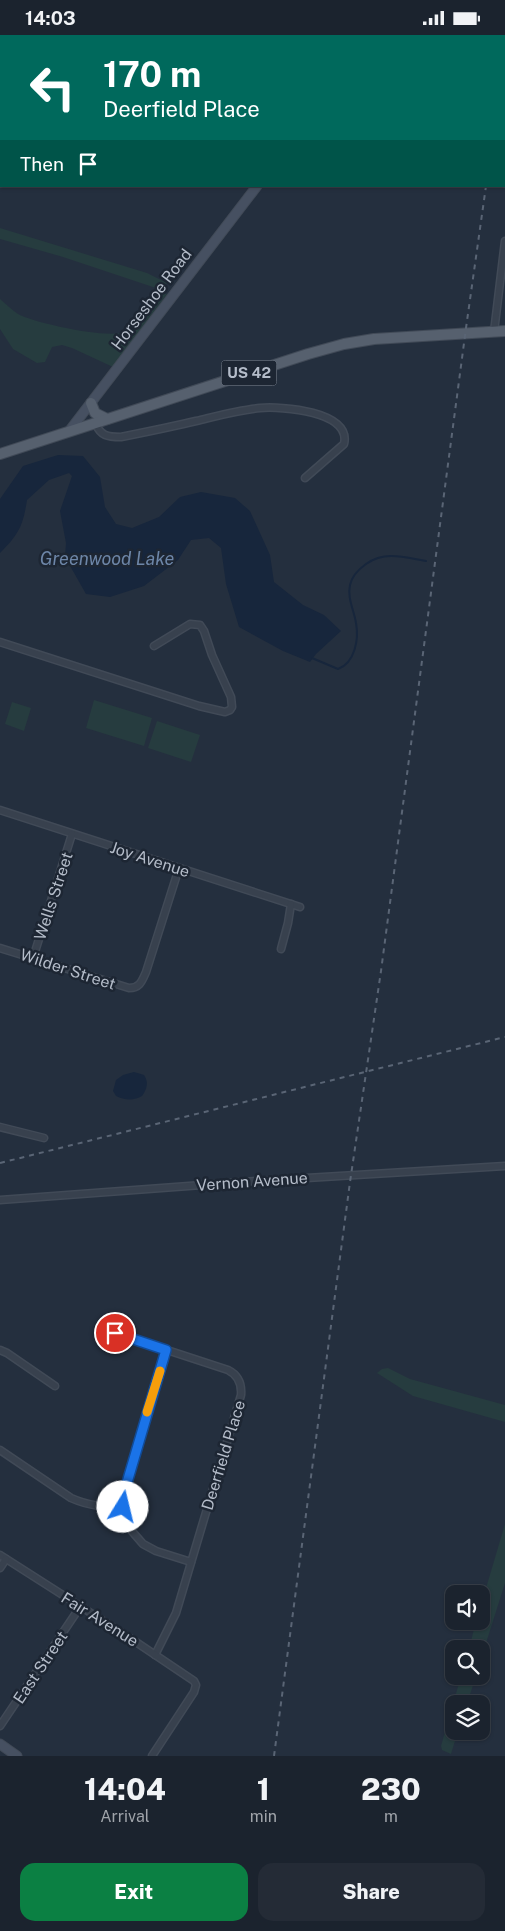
<!DOCTYPE html>
<html lang="en">
<head>
<meta charset="utf-8">
<style>
	body { margin:0; font-family:"Public Sans",sans-serif; background:#242b36; color:#f1f3f6; height:100vh; display:flex; flex-direction:column; font-size:19px; white-space:nowrap }
	* { box-sizing:border-box; margin:0 }
	p { font-size:16px; color:#a0a4aa }
	.icon { flex:none; width:28px; height:28px; fill:none; stroke:currentColor; stroke-width:2; stroke-linecap:round; stroke-linejoin:round }
	.map { position:relative; height:1721px; overflow:hidden }
	.panel { display:flex; flex-direction:column; background:#1b232e; flex:1 }
	.panel>* { flex:none }
	.top-card { position:absolute; left:0px; top:0px; width:505px; height:152px; box-shadow:0 1px 4px #0004,0 0 0 1px #39404a; background:#00695c; color:#fff; overflow:hidden }
	.tools { position:absolute; left:445px; top:1550px; display:grid; gap:10px }
	.tools a { display:grid; place-items:center; width:45px; height:45px; border-radius:10px; background:#1b232e; box-shadow:0 1px 4px #0004,0 0 0 1px #39404a; font-size:25px }
	.pin { position:absolute; display:grid; place-items:center; width:42px; height:42px; color:#fff; margin:-21px; border:2px solid #fff; border-radius:50%; box-shadow:0 1px 5px #0007 }
	.me { position:absolute; width:55px; margin:-28px; rotate:9deg; stroke-linejoin:round; filter:drop-shadow(0 0 4px #0008) }
	.turn { display:flex; align-items:center; gap:18px; height:105px; padding:0 20px; font-size:22px }
	.turn .icon { width:65px; height:65px; stroke-width:2.5 }
	.turn b { display:block; font-size:35px; line-height:42px }
	.then { display:flex; align-items:center; height:48px; padding:0 20px; background:#0003; gap:10px; font-size:19px }
	.eta { display:flex; justify-content:space-evenly; align-items:center; height:85px; text-align:center }
	.eta b { font-size:30px; font-weight:800; line-height:35px }
	.cta { display:flex; gap:10px; margin-top:auto; padding:10px 20px }
	.cta a { flex:1; height:58px; border-radius:15px; background:#0b8043; color:#fff; font-size:20px; font-weight:800; line-height:58px; text-align:center }
	.cta a+a { background:#242b36; color:#f1f3f6 }
	.status { display:flex; justify-content:space-between; align-items:center; height:35px; padding:0 25px; background:#1b232e; direction:ltr }
	.status svg { height:14px; fill:currentColor }
	.map>svg:first-child { display:block }
	.green { fill:#263c3f }
	.water { fill:#17263c }
	.lines { fill:none; stroke-linecap:round; stroke-linejoin:round }
	.stream { stroke:#17263c; stroke-width:2 }
	.street-casing { stroke:#414a57; stroke-width:9 }
	.secondary-casing { stroke:#414a57; stroke-width:11 }
	.primary-casing { stroke:#414a57; stroke-width:12 }
	.street { stroke:#38414e; stroke-width:6 }
	.secondary { stroke:#465061; stroke-width:9 }
	.primary { stroke:#56606e; stroke-width:10 }
	.rail { stroke:#5a6575; stroke-width:2; stroke-dasharray:5 5; stroke-linecap:butt }
	.route-casing { stroke:#114b97; stroke-width:12 }
	.route { stroke:#1a73e8; stroke-width:9 }
	.slow { stroke:#f59e0b; stroke-width:9 }
	.labels { text-anchor:middle; stroke-width:5; stroke-linejoin:round; paint-order:stroke }
	.shield { fill:#1d2633; stroke:#878f9c; stroke-width:1 }
	.shield-label { font-size:15px; font-weight:bold; fill:#b4bcc9 }
	.street-label { font-size:16px; fill:#b4bcc9; stroke:#1d2633 }
	.water-label { font-size:18px; font-style:italic; fill:#6d86a8; stroke:#1d2633 }
</style>
</head>
<body>
<div class="status"><b>14:03</b><svg viewBox="0 0 49 12"><path d="M0 12V9h3v3zM5 12V6h3v6zM10 12V3h3v9zM15 12V0h3v12zM26 1h20v11H26zM47 4h2v5h-2z"/></svg></div>
<div class="map">
<svg width="505" height="1721" viewBox="0 0 505 1721">
	<rect width="100%" height="100%" fill="#242f3e"/>
	<g class="green">
		<path d="M 0,193 L 147,238 L 167,248 L 162,255 L 63,222 L 0,204 Z"/>
		<path d="M 163,258 L 167,259 L 113,332 L 72,313 L 62,310 L 52,312 L 45,327 L 37,328 L 13,314 L 0,294 L 0,264 C 6,269 12,275 18,279 C 34,288 108,304 124,297 C 139,291 149,273 159,261 Z"/>
		<path d="M 94,665 L 152,683 L 144,711 L 86,693 Z"/>
		<path d="M 12,667 L 31,673 L 24,696 L 5,689 Z"/>
		<path d="M 157,686 L 200,700 L 191,727 L 148,713 Z"/>
		<path d="M 388,1333 L 410,1344 L 505,1370 L 505,1387 L 413,1361 L 377,1338 L 382,1334 Z"/>
		<path d="M 505,1489 L 505,1548 L 481,1624 L 481,1614 L 469,1614 L 476,1586 L 481,1586 L 481,1570 Z"/>
		<path d="M 461,1641 L 476,1641 L 467,1669 L 454,1669 L 454,1696 L 458,1696 L 451,1719 L 442,1715 L 441,1711 Z"/>
	</g>
	<g class="water">
		<path d="M 58,420 L 83,421 L 100,442 L 105,472 L 116,489 L 132,493 L 159,482 L 180,462 L 201,457 L 235,463 L 250,476 L 270,520 L 274,547 L 303,570 L 324,580 L 341,596 L 316,619 L 310,627 L 283,616 L 239,592 L 226,549 L 221,513 L 209,503 L 191,505 L 178,525 L 144,551 L 110,562 L 86,559 L 65,522 L 66,508 L 60,476 L 72,441 L 69,438 L 49,445 L 27,465 C 23,491 19,499 0,518 L 0,464 L 23,431 Z"/>
		<path d="M 134,1037 L 144,1040 C 149,1047 147,1054 142,1061 C 134,1066 124,1065 116,1061 L 113,1056 L 116,1045 L 123,1040 Z"/>
	</g>
	<g class="lines">
		<path class="stream" d="M 312,623 L 338,634 C 355,628 359,604 356,588 C 354,575 347,563 350,550 C 352,541 359,534 366,529 C 373,524 383,521 391,521 C 403,521 414,524 426,526"/>
		<g class="street-casing">
			<g id="street">
				<path d="M 328,0 L 331,1"/>
				<path d="M 494,297 L 505,206"/>
				<path d="M 95,388 C 101,401 107,402 121,402 C 146,397 171,392 196,386 C 217,381 238,375 260,373 C 281,371 352,376 344,409 L 305,443"/>
				<path d="M 0,607 L 199,671 L 225,677 L 230,675 L 232,672 L 231,662 L 212,620 L 204,596 L 200,590 L 190,589 L 154,611"/>
				<path d="M 0,775 L 300,872"/>
				<path d="M 0,913 L 129,953 C 140,953 142,946 146,937 L 179,833"/>
				<path d="M 281,914 L 288,888 L 291,869"/>
				<path d="M 33,923 L 72,799"/>
				<path d="M 0,1092 L 44,1103"/>
				<path d="M 0,1165 L 257,1146 L 505,1131"/>
				<path d="M 115,1298 L 228,1335 C 238,1340 242,1348 241,1360 L 176,1578 L 155,1620"/>
				<path d="M 0,1315 L 7,1318 L 55,1351"/>
				<path d="M 166,1315 L 125,1451 L 123,1476 L 130,1494 L 143,1509 L 156,1516 L 191,1527"/>
				<path d="M 0,1415 L 71,1463 C 89,1471 104,1472 123,1472"/>
				<path d="M 0,1520 L 130,1603 L 194,1646 L 196,1650 L 194,1657 L 152,1721"/>
				<path d="M 0,1533 L 6,1524"/>
				<path d="M 0,1691 L 80,1572"/>
			</g>
		</g>
		<g class="secondary-casing">
			<g id="secondary">
				<path d="M 373,1 L 374,0"/>
				<path d="M 70,395 L 257,151"/>
				<path d="M 0,1709 L 17,1721"/>
			</g>
		</g>
		<g class="primary-casing">
			<g id="primary">
				<path d="M 91,368 L 95,378 L 107,384"/>
				<path d="M 0,419 L 308,319 L 344,309 L 374,304 L 505,296"/>
			</g>
		</g>
		<use href="#street" class="street"/>
		<use href="#secondary" class="secondary"/>
		<use href="#primary" class="primary"/>
		<g class="rail">
			<path d="M 504,30 L 505,21"/>
			<path d="M 504,57 L 505,49"/>
			<path d="M 0,1128 L 505,1002"/>
			<path d="M 274,1721 L 350,1147 L 381,936 L 466,293 L 486,151"/>
		</g>
	</g>
	<g class="lines">
		<g class="route-casing">
			<path id="route" d="M 115,1298 L 166,1315 L 126,1451 L 123,1472"/>
		</g>
		<use href="#route" class="route"/>
		<path class="slow" d="M 147,1377 L 160,1336"/>
	</g>
	<g class="labels">
		<rect class="shield" x="221.5" y="325.5" width="55" height="25" rx="4"/>
		<g class="shield-label">
			<text x="249" y="343">US 42</text>
		</g>
		<g class="street-label">
			<text transform="translate(151 264) rotate(-53)" y="6">Horseshoe Road</text>
			<text transform="translate(150 824) rotate(18)" y="6">Joy Avenue</text>
			<text transform="translate(53 861) rotate(-72)" y="6">Wells Street</text>
			<text transform="translate(68 934) rotate(18)" y="6">Wilder Street</text>
			<text transform="translate(252 1146) rotate(-4)" y="6">Vernon Avenue</text>
			<text transform="translate(223 1420) rotate(-73)" y="6">Deerfield Place</text>
			<text transform="translate(100 1584) rotate(32)" y="6">Fair Avenue</text>
			<text transform="translate(40 1632) rotate(-56)" y="6">East Street</text>
		</g>
		<g class="water-label">
			<text x="107" y="530">Greenwood Lake</text>
		</g>
	</g>
</svg>
<div class="tools">
<a><svg class="icon" aria-label="sound" viewBox="0 0 24 24"><path d="M4 9h4l5-4v14l-5-4H4zM17 9q2 3 0 6"/></svg></a>
<a><svg class="icon" aria-label="search" viewBox="0 0 24 24"><circle cx="10" cy="10" r="6"/><path d="M15 15l6 6"/></svg></a>
<a><svg class="icon" aria-label="layers" viewBox="0 0 24 24"><path d="M12 4l9 5-9 5-9-5zM3 14l9 5 9-5"/></svg></a>
</div>
<div class="pin" style="left:115px;top:1298px;background:#d93025"><svg class="icon" aria-label="arrive" viewBox="0 0 24 24"><path d="M6 21V4h12l-3 4 3 4H6"/></svg></div>
<svg class="me" style="left:123px;top:1472px" viewBox="-20 -20 40 40"><circle r="19" fill="#fff"/><path d="M0-13L10 11 0 6-10 11z" fill="#1a73e8"/></svg>
<div class="top-card">
<div class="turn"><svg class="icon" aria-label="left" viewBox="0 0 24 24"><path d="M17 20v-9H6M10 6l-5 5 5 5"/></svg><div><b>170 m</b>Deerfield Place</div></div>
<div class="then">Then<svg class="icon" aria-label="arrive" viewBox="0 0 24 24"><path d="M6 21V4h12l-3 4 3 4H6"/></svg></div>
</div>
</div>
<section class="panel">
<div class="eta">
<div><b>14:04</b><p>Arrival</p></div>
<div><b>1</b><p>min</p></div>
<div><b>230</b><p>m</p></div>
</div>
<div class="cta"><a>Exit</a><a>Share</a></div>
</section>
</body>
</html>
